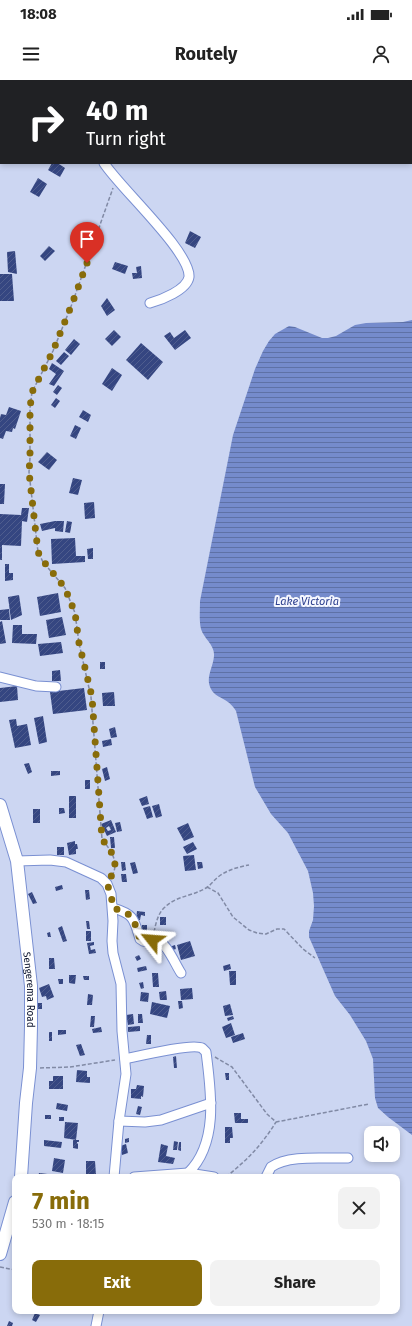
<!DOCTYPE html>
<html lang="en">
<head>
<meta charset="utf-8">
<style>
	body { margin:0; font-family:"Fira Sans",sans-serif; background:#f2f2f2; color:#222; height:100vh; display:flex; flex-direction:column; font-size:15px; white-space:nowrap }
	* { box-sizing:border-box; margin:0 }
	p { font-size:13px; color:#767676 }
	.icon { flex:none; width:22px; height:22px; fill:none; stroke:currentColor; stroke-width:2; stroke-linecap:round; stroke-linejoin:round }
	.map { position:relative; flex:1; overflow:hidden }
	.sheet { position:absolute; left:12px; top:1094px; width:388px; height:140px; display:flex; flex-direction:column; background:#fff; border-radius:8px; box-shadow:0 2px 6px #0003 }
	.sheet>* { flex:none }
	.guide { position:absolute; left:0px; top:0px; width:412px; height:84px; box-shadow:0 2px 6px #0003; background:#202124; color:#fff; overflow:hidden }
	.controls { position:absolute; left:364px; top:1046px; display:grid; gap:8px }
	.controls a { display:grid; place-items:center; width:36px; height:36px; border-radius:8px; background:#fff; box-shadow:0 2px 6px #0003; font-size:20px }
	.pin { position:absolute; display:grid; place-items:center; width:34px; height:34px; color:#fff; margin:-41px -17px; border-radius:50% 50% 50% 0; rotate:-45deg; box-shadow:0 0 4px #0007 }
	.pin .icon { rotate:45deg }
	.me { position:absolute; width:44px; margin:-22px; rotate:298deg; stroke-linejoin:round; filter:drop-shadow(0 0 3px #0008) }
	.turn { display:flex; align-items:center; gap:14px; height:84px; padding:0 20px; font-size:18px }
	.turn .icon { width:52px; height:52px; stroke-width:2.5 }
	.turn b { display:block; font-size:28px; line-height:34px }
	.round { display:grid; place-items:center; flex:none; width:42px; height:42px; border-radius:8px; background:#f2f2f2 }
	.headline { display:flex; align-items:center; justify-content:space-between; height:68px; padding:0 20px }
	h1 { font-size:24px; font-weight:700; line-height:30px; color:#886c0a }
	.primary-button { display:flex; gap:8px; margin-top:auto; padding:8px 20px }
	.primary-button a { flex:1; height:46px; border-radius:8px; background:#886c0a; color:#fff; font-size:16px; font-weight:700; line-height:46px; text-align:center }
	.primary-button a+a { background:#f2f2f2; color:#222 }
	.status { display:flex; justify-content:space-between; align-items:center; height:28px; padding:0 20px; background:#fff; direction:ltr }
	.status svg { height:11px; fill:currentColor }
	header { display:flex; justify-content:space-between; align-items:center; height:52px; padding:0 20px; background:#fff; font-size:18px; font-weight:700 }
	.map>svg:first-child { display:block }
	.water { fill:url(#water-rules) }
	.building { fill:url(#building-hatch); fill-rule:evenodd }
	.lines { fill:none; stroke-linecap:round; stroke-linejoin:round }
	.service-casing { stroke:#7a90d2; stroke-width:6 }
	.minor-casing { stroke:#7a90d2; stroke-width:11 }
	.secondary-casing { stroke:#7a90d2; stroke-width:14 }
	.path { stroke:#818aa5; stroke-width:1.5; stroke-dasharray:4 2; stroke-linecap:butt }
	.service { stroke:#fff; stroke-width:4.5 }
	.minor { stroke:#fff; stroke-width:9 }
	.secondary { stroke:#fff; stroke-width:12 }
	.route { stroke:#886c0a; stroke-width:7; stroke-dasharray:0 12.6 }
	.labels { text-anchor:middle; stroke-width:4; stroke-linejoin:round; paint-order:stroke }
	.street-label { font-size:10px; fill:#0f1730; stroke:#f5f7ff }
	.water-label { font-size:11px; font-style:italic; fill:#2e4190; stroke:#f5f7ff }
</style>
</head>
<body>
<div class="status"><b>18:08</b><svg viewBox="0 0 49 12"><path d="M0 12V9h3v3zM5 12V6h3v6zM10 12V3h3v9zM15 12V0h3v12zM26 1h20v11H26zM47 4h2v5h-2z"/></svg></div>
<header><svg class="icon" aria-label="menu" viewBox="0 0 24 24"><path d="M4 6h16M4 12h16M4 18h16"/></svg>Routely<svg class="icon" aria-label="person" viewBox="0 0 24 24"><circle cx="12" cy="8" r="4"/><path d="M4 21q1-7 8-7t8 7"/></svg></header>
<div class="map">
<svg width="412" height="1246" viewBox="0 0 412 1246">
	<defs>
		<pattern id="water-rules" width="6" height="5" patternUnits="userSpaceOnUse"><rect width="6" height="5" fill="#758bcc"/><path d="M0 2.5h6" fill="none" stroke="#5e71a6"/></pattern>
		<pattern id="building-hatch" width="6" height="6" patternUnits="userSpaceOnUse"><rect width="6" height="6" fill="#354681"/><path d="M-1 1l2-2M0 6l6-6M5 7l2-2" fill="none" stroke="#4f5d8e"/></pattern>
	</defs>
	<rect width="100%" height="100%" fill="#ccd6f2"/>
	<path class="water" d="M 412,240 L 412,1055 L 388,1037 L 378,1028 L 375,1018 L 373,979 L 366,961 L 350,935 L 335,916 L 309,857 L 309,851 L 313,840 L 314,826 L 313,813 L 308,791 L 288,753 L 271,734 L 255,707 L 236,631 C 228,617 216,619 211,609 C 205,598 213,588 214,576 C 215,565 204,559 201,549 C 199,541 200,530 200,521 L 233,355 L 255,289 L 263,271 L 269,261 L 275,254 L 289,246 L 295,247 L 322,258 L 328,258 L 336,256 L 355,245 L 366,243 L 403,242 Z"/>
	<g class="building">
		<path d="M 52,83 L 59,83 L 59,84 L 65,88 L 60,97 L 48,90 Z"/>
		<path d="M 38,98 L 47,104 L 39,117 L 30,112 Z"/>
		<path d="M 190,151 L 201,157 L 195,168 L 185,163 Z"/>
		<path d="M 49,166 L 55,171 L 45,181 L 40,176 Z"/>
		<path d="M 15,171 L 17,194 L 8,192 L 7,172 Z"/>
		<path d="M 115,182 L 128,186 L 125,194 L 112,189 Z"/>
		<path d="M 141,186 L 142,198 L 133,199 L 132,193 L 137,193 L 136,187 Z"/>
		<path d="M 0,194 L 12,194 L 14,221 L 0,221 Z"/>
		<path d="M 107,218 L 115,230 L 107,236 L 101,226 Z"/>
		<path d="M 114,250 L 121,257 L 112,266 L 105,259 Z"/>
		<path d="M 185,250 L 191,258 L 175,270 L 164,256 L 170,252 L 174,258 Z"/>
		<path d="M 74,259 L 80,264 L 71,275 L 65,270 Z"/>
		<path d="M 141,263 L 163,282 L 148,300 L 126,280 Z"/>
		<path d="M 64,272 L 69,276 L 61,285 L 56,281 Z"/>
		<path d="M 52,283 L 64,291 L 54,306 L 49,304 L 56,294 L 49,289 Z"/>
		<path d="M 112,288 L 122,295 L 112,311 L 102,304 Z"/>
		<path d="M 58,305 L 62,308 L 57,315 L 53,312 Z"/>
		<path d="M 56,318 L 60,321 L 55,328 L 51,325 Z"/>
		<path d="M 9,327 L 21,331 L 15,349 L 13,348 L 12,352 L 6,351 L 3,359 L 0,358 L 0,338 L 1,334 L 6,335 Z"/>
		<path d="M 83,330 L 91,335 L 88,342 L 79,337 Z"/>
		<path d="M 75,345 L 81,348 L 76,359 L 70,356 Z"/>
		<path d="M 47,372 L 57,380 L 49,390 L 38,382 Z"/>
		<path d="M 73,398 L 82,400 L 78,415 L 69,413 Z"/>
		<path d="M 0,404 L 5,404 L 4,424 L 0,424 Z"/>
		<path d="M 94,422 L 95,438 L 85,439 L 84,423 Z"/>
		<path d="M 22,428 L 29,428 L 27,442 L 22,441 L 21,466 L 2,465 L 2,480 L 0,480 L 0,434 L 21,435 Z"/>
		<path d="M 55,441 L 64,441 L 63,452 L 55,451 L 55,448 L 42,451 L 40,444 Z"/>
		<path d="M 67,441 L 72,442 L 70,453 L 65,452 Z"/>
		<path d="M 75,458 L 76,476 L 85,476 L 85,482 L 52,484 L 51,459 Z"/>
		<path d="M 93,468 L 93,479 L 88,479 L 87,469 Z"/>
		<path d="M 5,484 L 9,484 L 9,493 L 13,493 L 13,500 L 5,501 Z"/>
		<path d="M 58,513 L 61,532 L 40,536 L 37,517 Z"/>
		<path d="M 19,515 L 22,535 L 11,540 L 8,517 Z"/>
		<path d="M 9,529 L 10,540 L 0,540 L 0,530 Z"/>
		<path d="M 62,537 L 66,555 L 49,558 L 46,540 Z"/>
		<path d="M 2,541 L 6,563 L 0,564 L 0,542 Z"/>
		<path d="M 13,545 L 22,545 L 22,554 L 37,554 L 36,564 L 12,563 Z"/>
		<path d="M 61,562 L 63,573 L 40,576 L 38,564 Z"/>
		<rect x="100" y="582" width="5" height="7"/>
		<path d="M 60,590 L 61,601 L 52,601 L 52,591 Z"/>
		<path d="M 17,606 L 18,620 L 0,622 L 0,608 Z"/>
		<path d="M 84,608 L 87,630 L 53,634 L 50,612 Z"/>
		<path d="M 114,612 L 115,626 L 103,626 L 102,613 Z"/>
		<path d="M 43,636 L 47,662 L 39,664 L 34,638 Z"/>
		<path d="M 16,639 L 17,646 L 27,644 L 31,665 L 15,668 L 9,640 Z"/>
		<path d="M 115,647 L 117,657 L 111,658 L 109,649 Z"/>
		<path d="M 111,659 L 112,665 L 103,667 L 102,661 Z"/>
		<path d="M 29,683 L 32,692 L 28,694 L 24,684 Z"/>
		<path d="M 107,687 L 110,699 L 105,701 L 102,689 Z"/>
		<path d="M 51,691 L 60,691 L 60,695 L 51,696 Z"/>
		<rect x="85" y="700" width="5" height="9"/>
		<rect x="69" y="716" width="7" height="22"/>
		<path d="M 147,716 L 149,724 L 142,726 L 139,719 Z"/>
		<path d="M 159,724 L 162,736 L 156,738 L 152,726 Z"/>
		<path d="M 150,726 L 153,737 L 147,739 L 143,728 Z"/>
		<path d="M 59,728 L 64,728 L 65,733 L 59,734 Z"/>
		<rect x="33" y="729" width="7" height="14"/>
		<path d="M 111,740 L 116,752 L 107,756 L 101,744 ZM 109,746 L 111,750 L 108,751 L 106,748 Z"/>
		<path d="M 120,742 L 122,751 L 117,752 L 115,743 Z"/>
		<path d="M 188,743 L 194,757 L 184,761 L 177,748 Z"/>
		<path d="M 110,757 L 114,757 L 115,768 L 111,768 Z"/>
		<path d="M 75,761 L 75,764 L 77,764 L 78,769 L 76,769 L 76,774 L 69,775 L 67,763 Z"/>
		<path d="M 193,762 L 197,769 L 187,774 L 183,767 Z"/>
		<rect x="57" y="767" width="7" height="8"/>
		<path d="M 194,775 L 196,790 L 185,791 L 183,776 Z"/>
		<path d="M 121,782 L 125,782 L 126,790 L 122,791 Z"/>
		<path d="M 135,782 L 138,793 L 133,794 L 130,783 Z"/>
		<path d="M 197,782 L 202,782 L 203,788 L 198,789 Z"/>
		<path d="M 121,794 L 126,794 L 127,802 L 122,802 Z"/>
		<path d="M 62,805 L 63,809 L 56,811 L 55,807 Z"/>
		<path d="M 85,810 L 89,810 L 90,819 L 86,820 Z"/>
		<path d="M 32,812 L 37,823 L 33,824 L 28,814 Z"/>
		<path d="M 137,831 L 145,832 L 145,836 L 141,835 L 140,840 L 136,840 Z"/>
		<rect x="160" y="837" width="6" height="8"/>
		<path d="M 86,841 L 89,841 L 90,849 L 87,849 Z"/>
		<path d="M 142,845 L 147,845 L 147,856 L 142,857 Z"/>
		<path d="M 62,846 L 67,861 L 63,862 L 58,848 Z"/>
		<rect x="86" y="851" width="5" height="10"/>
		<path d="M 50,852 L 51,857 L 48,857 L 47,853 Z"/>
		<path d="M 190,861 L 195,876 L 181,880 L 177,865 Z"/>
		<path d="M 94,862 L 94,865 L 90,866 L 91,870 L 95,869 L 96,873 L 89,874 L 87,863 Z"/>
		<path d="M 175,865 L 176,869 L 170,871 L 169,867 Z"/>
		<path d="M 139,875 L 141,879 L 137,881 L 135,877 Z"/>
		<path d="M 49,878 L 54,878 L 55,889 L 49,889 Z"/>
		<path d="M 230,884 L 231,889 L 224,891 L 223,886 Z"/>
		<path d="M 146,886 L 147,890 L 138,892 L 137,888 Z"/>
		<path d="M 229,891 L 236,891 L 236,905 L 230,905 Z"/>
		<path d="M 152,893 L 158,893 L 159,907 L 153,907 Z"/>
		<path d="M 69,895 L 76,895 L 75,904 L 69,903 Z"/>
		<path d="M 83,896 L 89,896 L 89,900 L 84,900 Z"/>
		<path d="M 58,899 L 63,899 L 63,904 L 59,904 Z"/>
		<path d="M 143,902 L 144,908 L 141,909 L 139,903 Z"/>
		<path d="M 49,904 L 54,917 L 47,920 L 46,916 L 42,917 L 39,908 Z"/>
		<path d="M 192,908 L 193,919 L 181,920 L 180,909 Z"/>
		<path d="M 166,911 L 167,920 L 160,920 L 159,912 Z"/>
		<path d="M 141,912 L 149,913 L 148,922 L 140,921 Z"/>
		<path d="M 88,914 L 93,915 L 92,925 L 87,925 Z"/>
		<path d="M 34,920 L 38,920 L 38,923 L 42,923 L 42,929 L 34,929 Z"/>
		<path d="M 178,921 L 182,921 L 183,928 L 179,929 Z"/>
		<path d="M 152,922 L 170,926 L 167,938 L 150,934 Z"/>
		<path d="M 230,924 L 233,935 L 225,936 L 223,926 Z"/>
		<path d="M 133,934 L 134,944 L 128,945 L 126,935 Z"/>
		<path d="M 138,934 L 142,934 L 143,943 L 138,943 Z"/>
		<path d="M 91,936 L 95,936 L 94,947 L 90,947 Z"/>
		<path d="M 233,936 L 234,939 L 228,941 L 227,938 Z"/>
		<path d="M 231,943 L 235,955 L 226,958 L 222,947 Z"/>
		<path d="M 140,946 L 140,951 L 128,952 L 128,947 Z"/>
		<path d="M 101,947 L 102,952 L 93,953 L 92,949 Z"/>
		<path d="M 58,950 L 66,950 L 66,954 L 58,955 Z"/>
		<rect x="49" y="952" width="3" height="9"/>
		<path d="M 243,953 L 245,959 L 233,963 L 231,957 Z"/>
		<path d="M 147,955 L 151,955 L 151,964 L 146,964 Z"/>
		<path d="M 81,964 L 85,975 L 80,976 L 76,965 Z"/>
		<path d="M 176,976 L 177,988 L 174,988 L 173,977 Z"/>
		<path d="M 77,990 L 87,991 L 87,997 L 90,997 L 90,1003 L 76,1002 Z"/>
		<path d="M 225,993 L 229,993 L 229,1000 L 226,1000 Z"/>
		<path d="M 53,996 L 63,996 L 63,1009 L 49,1009 L 49,1001 L 53,1001 Z"/>
		<path d="M 137,1005 L 144,1006 L 143,1017 L 141,1016 L 141,1019 L 131,1018 L 131,1009 L 136,1009 Z"/>
		<path d="M 57,1023 L 68,1025 L 67,1031 L 56,1029 Z"/>
		<path d="M 138,1026 L 142,1027 L 140,1035 L 136,1034 Z"/>
		<path d="M 234,1033 L 241,1033 L 241,1039 L 248,1039 L 248,1043 L 235,1043 Z"/>
		<rect x="45" y="1035" width="6" height="4"/>
		<rect x="59" y="1037" width="5" height="4"/>
		<path d="M 65,1042 L 78,1043 L 76,1060 L 64,1058 Z"/>
		<path d="M 225,1047 L 232,1047 L 233,1058 L 230,1058 L 230,1063 L 225,1063 Z"/>
		<path d="M 129,1058 L 129,1062 L 125,1063 L 125,1059 Z"/>
		<path d="M 44,1060 L 62,1062 L 61,1068 L 44,1066 Z"/>
		<path d="M 73,1060 L 79,1060 L 79,1062 L 77,1062 L 77,1063 L 78,1064 L 78,1069 L 73,1068 Z"/>
		<path d="M 174,1061 L 178,1062 L 177,1070 L 173,1070 Z"/>
		<path d="M 179,1062 L 181,1062 L 181,1071 L 178,1070 Z"/>
		<path d="M 126,1064 L 128,1073 L 122,1075 L 120,1066 Z"/>
		<path d="M 161,1064 L 168,1066 L 166,1076 L 175,1078 L 173,1084 L 158,1082 Z"/>
		<path d="M 54,1078 L 65,1080 L 63,1093 L 52,1091 Z"/>
		<path d="M 86,1081 L 95,1081 L 96,1095 L 86,1094 Z"/>
		<path d="M 39,1093 L 65,1096 L 65,1097 L 38,1097 Z"/>
		<path d="M 35,1233 L 40,1235 L 36,1242 L 32,1240 Z"/>
		<path d="M 9,1241 L 13,1243 L 12,1246 L 7,1246 Z"/>
	</g>
	<g class="lines">
		<g class="service-casing">
			<g id="service">
				<path d="M 362,0 L 369,1"/>
				<path d="M 411,7 L 412,7"/>
			</g>
		</g>
		<g class="minor-casing">
			<g id="minor">
				<path d="M 104,83 C 119,107 191,172 189,197 C 187,210 161,220 150,223"/>
				<path d="M 0,597 L 36,606 L 56,607"/>
				<path d="M 17,781 L 50,780 L 66,782 L 101,798 L 107,804 L 111,814 L 113,841 L 112,861 L 113,873 L 121,904 L 122,951 L 126,994 L 119,1041 L 114,1097"/>
				<path d="M 113,828 C 134,834 134,839 140,859 L 143,861 C 148,862 152,859 156,860 C 166,861 175,884 181,893"/>
				<path d="M 125,979 C 139,976 192,963 202,968 C 203,969 205,971 206,972 C 211,1011 219,1063 188,1093"/>
				<path d="M 119,1041 L 145,1042 L 161,1040 L 211,1023"/>
				<path d="M 134,1097 L 188,1093 L 214,1097"/>
				<path d="M 266,1097 L 271,1087 C 289,1074 326,1079 348,1078"/>
				<path d="M 96,1246 L 99,1231"/>
			</g>
		</g>
		<g class="secondary-casing">
			<g id="secondary">
				<path d="M 77,1 L 78,0"/>
				<path d="M 0,71 L 1,70"/>
				<path id="s1" d="M 0,725 L 17,781 L 31,906 L 31,946 L 30,988 L 26,1023 L 21,1097"/>
				<path d="M 0,1174 L 15,1122"/>
			</g>
		</g>
		<g class="path">
			<path d="M 112,796 C 120,781 110,770 102,759 L 91,617 L 79,563 L 75,533 L 65,508 L 43,482 L 38,472 L 29,392 L 30,378 L 30,328 L 32,312 L 53,271 L 72,224 L 113,108"/>
			<path d="M 207,807 L 218,813 L 233,837 L 249,850 L 257,853 L 266,854 L 277,849 L 284,849 L 303,869 L 315,878"/>
			<path d="M 154,852 C 156,843 158,833 165,827 C 176,816 193,816 206,808 C 211,805 214,800 218,797 C 227,790 238,787 249,785"/>
			<path d="M 215,977 L 232,987 L 267,1034 L 276,1042 L 369,1024"/>
			<path d="M 40,988 L 70,987 L 115,980"/>
			<path d="M 226,1097 C 248,1079 261,1066 276,1042"/>
			<path d="M 0,1187 L 15,1190"/>
		</g>
		<use href="#service" class="service"/>
		<use href="#minor" class="minor"/>
		<use href="#secondary" class="secondary"/>
	</g>
	<g class="lines">
		<path class="route" d="M 87,183 L 72,224 L 53,271 L 32,312 L 30,328 L 30,378 L 29,392 L 38,472 L 44,482 L 65,508 L 75,533 L 79,563 L 92,617 L 102,759 C 116,778 120,782 107,804 L 111,814 L 113,828 C 135,834 133,839 140,859 L 143,861 L 152,860"/>
	</g>
	<g class="labels">
		<g class="street-label">
			<text dy="4" stroke="none"><textPath href="#s1" startOffset="188">Sengerema Road</textPath></text>
		</g>
		<g class="water-label">
			<text x="307" y="525">Lake Victoria</text>
		</g>
	</g>
</svg>
<div class="controls">
<a><svg class="icon" aria-label="sound" viewBox="0 0 24 24"><path d="M4 9h4l5-4v14l-5-4H4zM17 9q2 3 0 6"/></svg></a>
</div>
<div class="pin" style="left:87px;top:183px;background:#d93025"><svg class="icon" aria-label="arrive" viewBox="0 0 24 24"><path d="M6 21V4h12l-3 4 3 4H6"/></svg></div>
<svg class="me" style="left:152px;top:860px" viewBox="-20 -20 40 40"><path d="M0-17L14 15 0 8-14 15z" fill="#886c0a" stroke="#fff" stroke-width="4"/></svg>
<div class="guide">
<div class="turn"><svg class="icon" aria-label="right" viewBox="0 0 24 24"><path d="M7 20v-9h11M14 6l5 5-5 5"/></svg><div><b>40 m</b>Turn right</div></div>
</div>
<section class="sheet">
<div class="headline"><div><h1>7 min</h1><p>530 m · 18:15</p></div><a class="round"><svg class="icon" aria-label="close" viewBox="0 0 24 24"><path d="M6 6l12 12M18 6L6 18"/></svg></a></div>
<div class="primary-button"><a>Exit</a><a>Share</a></div>
</section>
</div>
</body>
</html>
